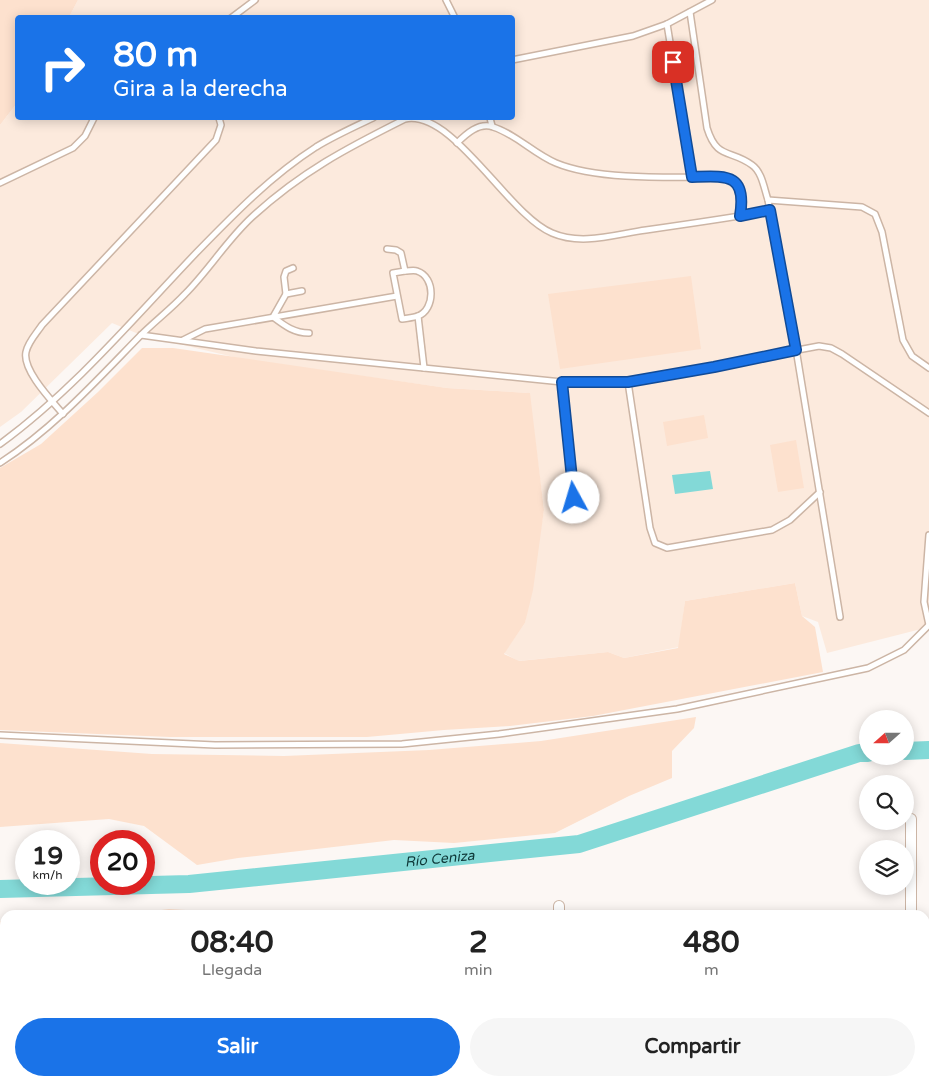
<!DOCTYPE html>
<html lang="es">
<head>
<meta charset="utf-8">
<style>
	body { margin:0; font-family:"Varela Round",sans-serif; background:#f6f6f6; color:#222; height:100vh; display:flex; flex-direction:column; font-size:19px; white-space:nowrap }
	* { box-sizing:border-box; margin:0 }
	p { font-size:16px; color:#767676 }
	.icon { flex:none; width:28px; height:28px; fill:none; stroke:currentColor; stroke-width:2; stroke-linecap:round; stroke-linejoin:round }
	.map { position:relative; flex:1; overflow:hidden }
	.details { position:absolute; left:0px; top:910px; width:930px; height:176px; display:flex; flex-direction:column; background:#fff; border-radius:15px 15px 0 0; box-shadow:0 2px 12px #0003 }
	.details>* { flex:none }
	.hud { position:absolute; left:15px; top:15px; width:500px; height:105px; border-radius:5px; box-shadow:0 2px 12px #0003; background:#1a73e8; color:#fff; overflow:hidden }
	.needle { width:32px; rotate:249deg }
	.fabs { position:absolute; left:859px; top:710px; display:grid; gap:10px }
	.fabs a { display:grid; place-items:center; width:55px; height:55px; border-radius:50%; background:#fff; box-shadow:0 2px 12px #0003; font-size:25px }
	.speed { position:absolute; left:15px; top:830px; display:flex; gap:10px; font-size:25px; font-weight:700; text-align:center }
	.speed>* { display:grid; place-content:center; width:65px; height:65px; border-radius:50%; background:#fff; box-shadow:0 2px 12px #0003; line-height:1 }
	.speed small { font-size:12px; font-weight:400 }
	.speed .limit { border:8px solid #d22; background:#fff; color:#111 }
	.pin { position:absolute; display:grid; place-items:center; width:42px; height:42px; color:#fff; margin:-21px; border-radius:10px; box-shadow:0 2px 8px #0006 }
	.me { position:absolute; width:55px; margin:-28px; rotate:354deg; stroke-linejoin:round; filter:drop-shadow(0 0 4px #0008) }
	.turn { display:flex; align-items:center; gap:18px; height:105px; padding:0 15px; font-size:22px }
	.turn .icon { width:65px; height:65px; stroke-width:2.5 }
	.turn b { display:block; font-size:35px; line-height:42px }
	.eta { display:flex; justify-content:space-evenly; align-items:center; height:85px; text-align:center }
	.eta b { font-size:30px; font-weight:700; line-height:35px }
	.action { display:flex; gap:10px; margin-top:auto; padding:10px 15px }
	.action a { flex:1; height:58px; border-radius:30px; background:#1a73e8; color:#fff; font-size:20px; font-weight:700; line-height:58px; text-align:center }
	.action a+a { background:#f6f6f6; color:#222 }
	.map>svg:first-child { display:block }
	.built { fill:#fceadd }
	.green { fill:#fde1ce }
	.water { fill:#83d9d7 }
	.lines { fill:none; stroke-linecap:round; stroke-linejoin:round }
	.river { stroke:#83d9d7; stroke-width:18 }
	.lane-casing { stroke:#ccb5a5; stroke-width:8 }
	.street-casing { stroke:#ccb5a5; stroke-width:12 }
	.lane { stroke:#fff; stroke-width:5 }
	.street { stroke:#fff; stroke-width:10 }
	.route-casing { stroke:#114b97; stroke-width:12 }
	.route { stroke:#1a73e8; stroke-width:9 }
	.labels { text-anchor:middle; stroke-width:4; stroke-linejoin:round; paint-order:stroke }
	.water-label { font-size:14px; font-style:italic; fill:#0e3838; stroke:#fff }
</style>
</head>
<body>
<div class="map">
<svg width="929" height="1086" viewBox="0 0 929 1086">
	<rect width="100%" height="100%" fill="#fcf7f4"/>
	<path class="built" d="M 78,0 L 929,0 L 929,627 L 827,653 L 818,622 L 802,616 L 795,583 L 685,601 L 679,647 L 624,658 L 608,652 L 518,661 L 504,653 L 525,623 L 544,510 L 529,393 L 447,388 L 242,359 L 141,335 L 112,323 L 21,412 L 0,427 L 0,125 L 17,103 L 18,118 L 512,118 L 512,18 L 69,17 Z"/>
	<g class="green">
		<path d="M 0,0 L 78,0 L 69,17 L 18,18 L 17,103 L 0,125 Z"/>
		<path d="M 691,276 L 701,349 L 560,369 L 548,294 Z"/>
		<path d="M 142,348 L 173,348 L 447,388 L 530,393 L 544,510 L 533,590 L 525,623 L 504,654 L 519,661 L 608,652 L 624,658 L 678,648 L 685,601 L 795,583 L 802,616 L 815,627 L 823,672 L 593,716 L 510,726 L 444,730 L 367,737 L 170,737 L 0,730 L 0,468 L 41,444 L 98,392 Z"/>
		<path d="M 704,415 L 708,438 L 667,446 L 663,422 Z"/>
		<path d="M 796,440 L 804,488 L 778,492 L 770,445 Z"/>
		<path d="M 696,717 L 694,728 L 672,751 L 672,778 L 629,796 L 555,833 L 454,843 L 394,840 L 238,858 L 197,865 L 144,826 L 109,819 L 0,827 L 0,743 L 152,754 L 284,756 L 429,750 L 541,741 Z"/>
		<path d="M 169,909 L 219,912 L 219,915 L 123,915 Z"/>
		<path d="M 0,921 L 5,922 L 5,1040 L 2,1040 Z"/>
		<path d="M 27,1081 L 222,1081 L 222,1086 L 28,1086 Z"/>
	</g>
	<path class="water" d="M 710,471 L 713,489 L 675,494 L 672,475 Z"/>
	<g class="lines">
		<g class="river">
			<path d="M 905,751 L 929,750"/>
			<path id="s1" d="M 0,889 L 189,884 L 579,844 L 859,753 L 868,753"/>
		</g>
		<g class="lane-casing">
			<g id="lane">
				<path d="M 446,0 L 455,18"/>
				<path d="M 690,12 L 707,128 C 717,160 730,149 752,165 C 762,172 764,188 768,200"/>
				<path d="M 231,18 L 255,0"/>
				<path d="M 667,24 L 692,177"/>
				<path d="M 512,60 L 633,36 L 667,24 L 712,0"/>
				<path d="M 490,118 L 492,126"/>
				<path d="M 457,143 C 466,134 479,122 493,127 C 516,134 534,154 556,163 C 599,181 678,177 726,177 C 744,184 743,198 740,216"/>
				<path d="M 0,183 L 73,148 L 85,136 L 94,118"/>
				<path d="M 387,249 L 396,250 L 401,253 L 405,271"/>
				<path d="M 405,271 C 409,271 414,270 417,271 C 436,277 435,310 418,316 C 413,318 407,318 402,319 L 393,273 Z"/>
				<path d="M 302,291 L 286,294 L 273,317 C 285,326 294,333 309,333"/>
				<path d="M 286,294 L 284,277 L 286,271 L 293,268"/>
				<path d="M 418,316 L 424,368"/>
				<path d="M 141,335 L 256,351 L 562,382 L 628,382 L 819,346 L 831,348 L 842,354 L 929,413"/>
				<path d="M 183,340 L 205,329 L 397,296"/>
				<path d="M 562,382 L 574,498"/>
				<path d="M 628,382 L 650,528 L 655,543 L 667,548 L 772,530 L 790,520 L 820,492"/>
				<path d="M 63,414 C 52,401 22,370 26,352 C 28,342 36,334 42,325 L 216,140 L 221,125 L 219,118"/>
				<path d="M 0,444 C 74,390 134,318 197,252 C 234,214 271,176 316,147 C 334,136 354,127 373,118"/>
				<path d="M 0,463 C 54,428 96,381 140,336 C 155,321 171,309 185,294 C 209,270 227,240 252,217 C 301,172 347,148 405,119 C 453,109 508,215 552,233 C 582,246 616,234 646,230 C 688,224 729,218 770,211"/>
				<path d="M 929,535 L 924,602 L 929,625"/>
				<path d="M 840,617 L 796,349 L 768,200 L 862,207 L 875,214 L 882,232 L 903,340 L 912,356 L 929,368"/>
				<path d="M 0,735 L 215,745 L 402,744 L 499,734 L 677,709 L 868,668 L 904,650 L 929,625"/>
			</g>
		</g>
		<g class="street-casing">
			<g id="street">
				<path d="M 911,819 L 911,915"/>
				<path d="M 559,906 L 559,915"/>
				<path d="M 925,996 L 929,996"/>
				<path d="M 252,1081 L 253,1086"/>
				<path d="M 312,1081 L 312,1086"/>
				<path d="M 373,1081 L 373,1086"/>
				<path d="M 493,1081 L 493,1086"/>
				<path d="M 563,1081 L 563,1086"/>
				<path d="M 797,1081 L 797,1086"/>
				<path d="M 853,1081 L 853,1086"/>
				<path d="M 911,1081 L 911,1086"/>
				<path d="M 590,1086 L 614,1085"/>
			</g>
		</g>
		<use href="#lane" class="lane"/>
		<use href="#street" class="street"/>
	</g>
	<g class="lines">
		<g class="route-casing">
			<path id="route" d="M 574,498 L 562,382 L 628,382 L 714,367 L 796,350 L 770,210 L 740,216 C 747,173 727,176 692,177 L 673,62"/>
		</g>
		<use href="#route" class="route"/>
	</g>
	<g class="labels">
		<g class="water-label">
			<text dy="5" stroke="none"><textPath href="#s1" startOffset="441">Río Ceniza</textPath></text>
		</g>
	</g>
</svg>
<div class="fabs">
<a><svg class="needle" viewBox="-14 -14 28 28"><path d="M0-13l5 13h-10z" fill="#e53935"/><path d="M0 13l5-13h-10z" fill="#767676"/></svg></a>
<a><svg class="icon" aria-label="search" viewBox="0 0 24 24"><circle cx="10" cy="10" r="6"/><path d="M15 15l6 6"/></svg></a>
<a><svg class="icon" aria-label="layers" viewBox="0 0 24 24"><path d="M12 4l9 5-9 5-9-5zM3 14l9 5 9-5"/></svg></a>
</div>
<div class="speed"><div>19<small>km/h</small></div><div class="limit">20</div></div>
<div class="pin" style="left:673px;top:62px;background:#d93025"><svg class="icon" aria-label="arrive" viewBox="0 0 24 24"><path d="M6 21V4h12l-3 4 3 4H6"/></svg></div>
<svg class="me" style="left:574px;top:498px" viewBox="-20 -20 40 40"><circle r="19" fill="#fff"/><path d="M0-13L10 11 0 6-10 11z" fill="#1a73e8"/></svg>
<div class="hud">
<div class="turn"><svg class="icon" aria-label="right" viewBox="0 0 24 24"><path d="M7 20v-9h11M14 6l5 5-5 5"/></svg><div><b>80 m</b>Gira a la derecha</div></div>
</div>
<section class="details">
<div class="eta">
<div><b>08:40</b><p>Llegada</p></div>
<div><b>2</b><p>min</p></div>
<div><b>480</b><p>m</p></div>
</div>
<div class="action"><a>Salir</a><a>Compartir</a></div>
</section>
</div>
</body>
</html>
